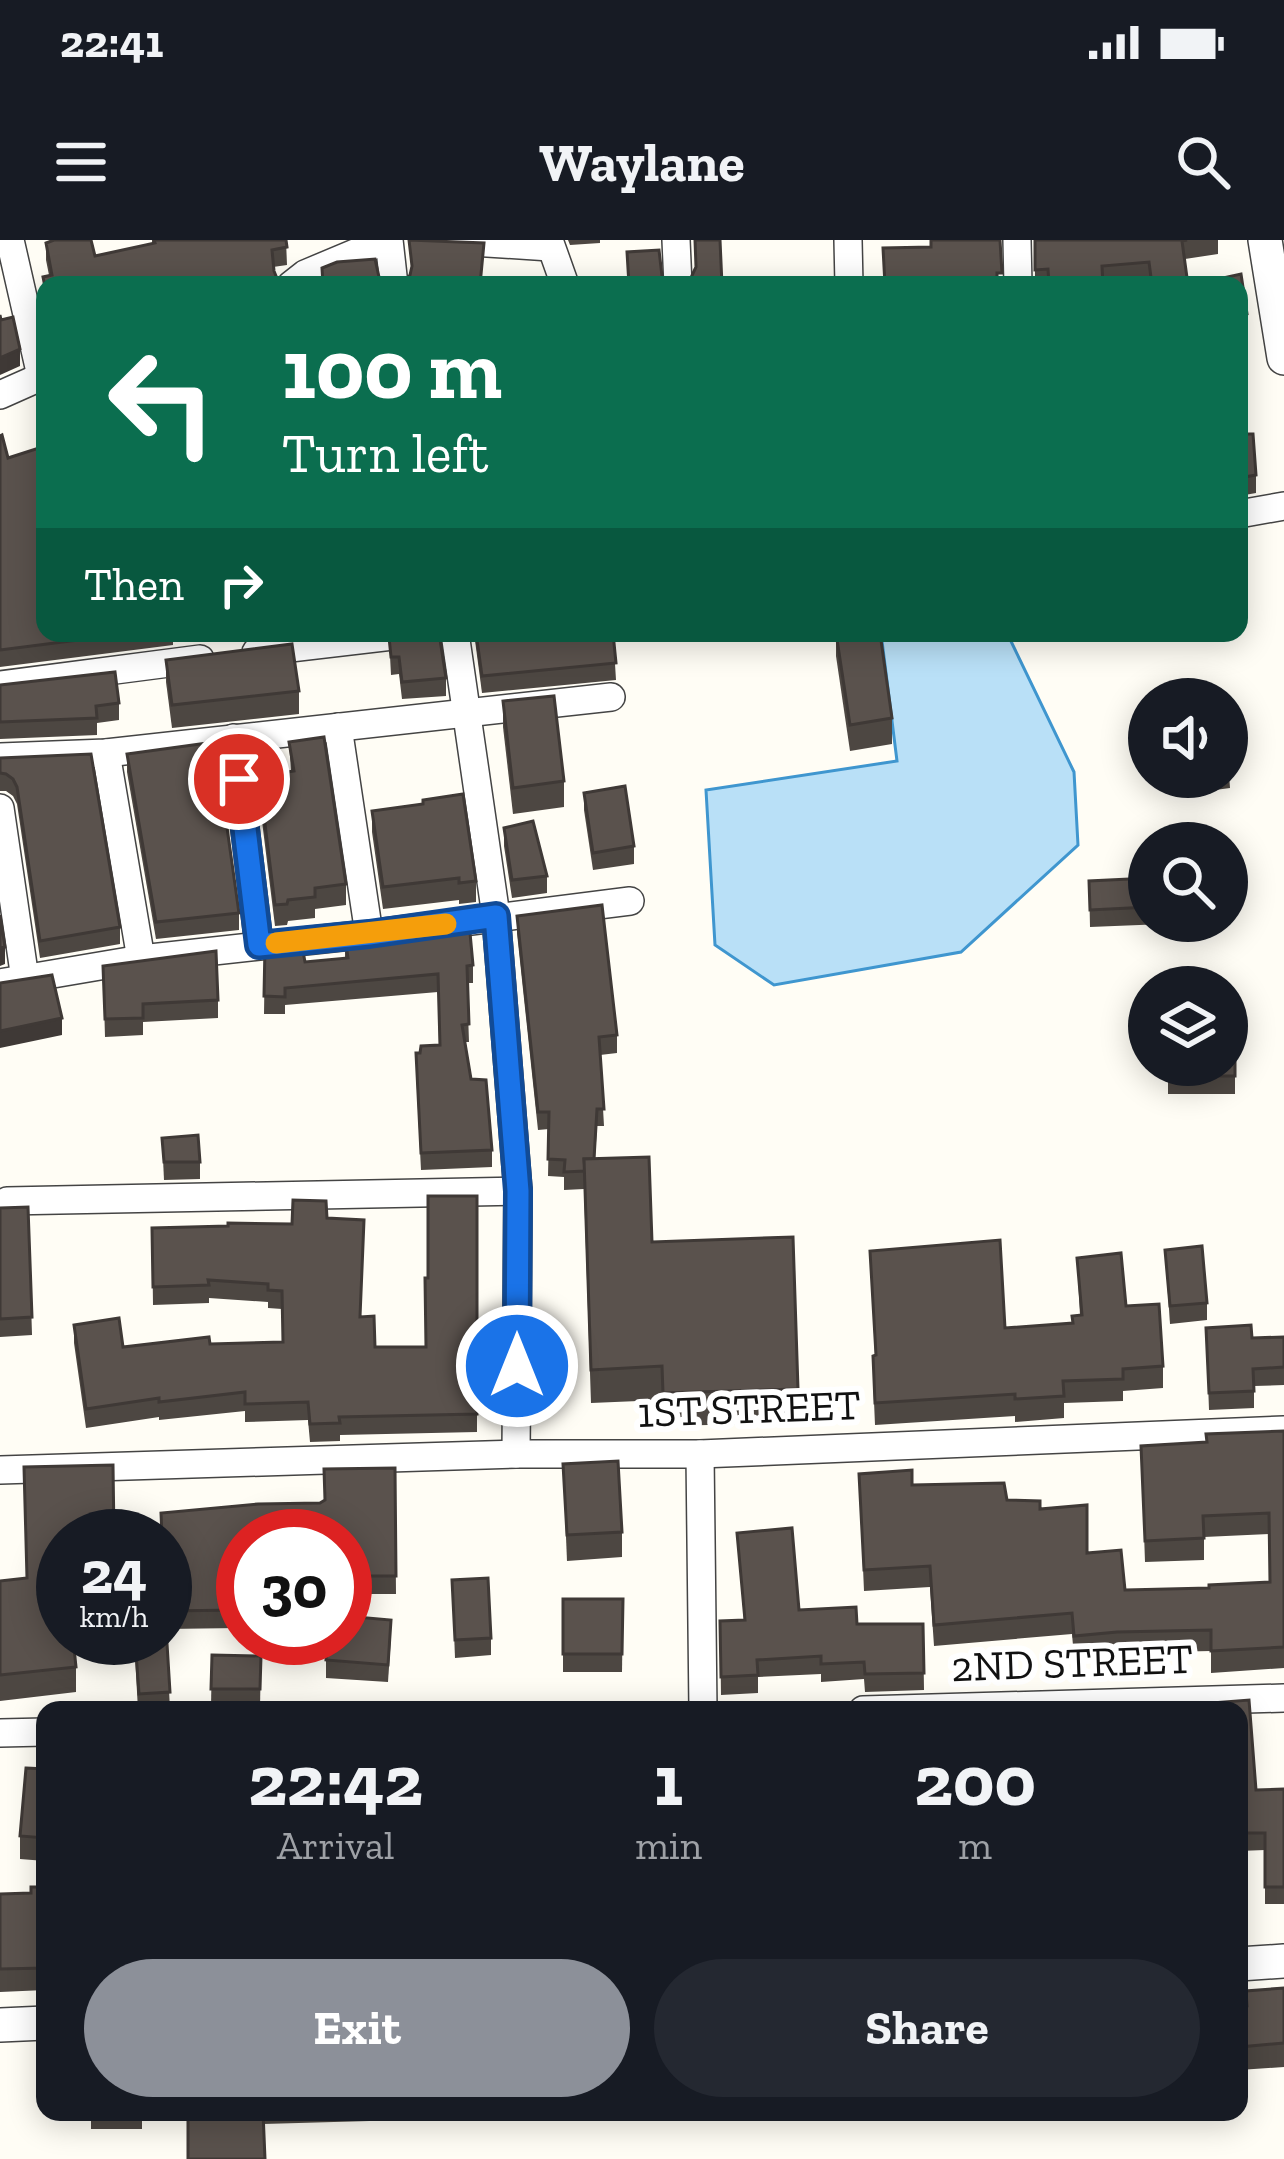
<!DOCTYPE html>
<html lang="en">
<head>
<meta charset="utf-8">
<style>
	body { margin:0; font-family:"Zilla Slab",serif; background:#242831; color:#f1f3f6; height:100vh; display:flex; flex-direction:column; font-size:45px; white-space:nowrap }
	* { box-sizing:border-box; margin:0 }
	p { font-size:39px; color:#9ea1a6 }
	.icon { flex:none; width:66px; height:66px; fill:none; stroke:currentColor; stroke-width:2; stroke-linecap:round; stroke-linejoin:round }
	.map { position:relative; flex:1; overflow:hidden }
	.drawer { position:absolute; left:36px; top:1461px; width:1212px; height:420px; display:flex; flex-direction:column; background:#171b24; border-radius:24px; box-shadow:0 6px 30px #0003 }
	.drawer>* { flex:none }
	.hud { position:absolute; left:36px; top:36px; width:1212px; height:366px; border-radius:24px; box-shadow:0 6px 30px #0003; background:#0b6e4f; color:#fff; overflow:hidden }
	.fabs { position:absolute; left:1128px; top:438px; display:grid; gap:24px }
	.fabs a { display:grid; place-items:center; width:120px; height:120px; border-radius:50%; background:#171b24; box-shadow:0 6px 30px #0003; font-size:60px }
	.speed { position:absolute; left:36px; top:1269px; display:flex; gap:24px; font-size:60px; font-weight:700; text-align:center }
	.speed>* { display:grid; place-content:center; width:156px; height:156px; border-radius:50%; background:#171b24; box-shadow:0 6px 30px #0003; line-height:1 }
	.speed small { font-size:30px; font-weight:400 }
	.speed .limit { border:18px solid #d22; background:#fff; color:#111 }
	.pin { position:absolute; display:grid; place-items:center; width:102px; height:102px; color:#fff; margin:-51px; border:6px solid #fff; border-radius:50%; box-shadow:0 3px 12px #0007 }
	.me { position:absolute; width:132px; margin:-66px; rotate:0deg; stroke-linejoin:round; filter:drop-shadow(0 0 9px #0008) }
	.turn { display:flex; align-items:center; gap:42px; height:252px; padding:0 48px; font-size:54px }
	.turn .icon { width:156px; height:156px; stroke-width:2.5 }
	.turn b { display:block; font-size:84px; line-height:102px }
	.then { display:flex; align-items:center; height:114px; padding:0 48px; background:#0003; gap:24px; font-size:45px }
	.eta { display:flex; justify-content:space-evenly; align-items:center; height:204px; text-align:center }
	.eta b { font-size:72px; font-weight:700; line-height:84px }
	.cta { display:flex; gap:24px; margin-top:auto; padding:24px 48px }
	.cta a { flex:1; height:138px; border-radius:72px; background:#8c9099; color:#fff; font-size:48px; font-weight:700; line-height:138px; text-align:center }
	.cta a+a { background:#242831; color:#f1f3f6 }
	.status { display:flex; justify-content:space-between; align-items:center; height:84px; padding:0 60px; background:#171b24; direction:ltr }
	.status svg { height:33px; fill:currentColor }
	header { display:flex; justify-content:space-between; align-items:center; height:156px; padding:0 48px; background:#171b24; font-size:54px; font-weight:700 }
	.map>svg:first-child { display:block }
	.water { fill:#b9e0f7; stroke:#3f96cf; stroke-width:3 }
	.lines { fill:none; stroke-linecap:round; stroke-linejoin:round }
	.minor-casing { stroke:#444; stroke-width:30 }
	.tertiary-casing { stroke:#444; stroke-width:36 }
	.minor { stroke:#fff; stroke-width:27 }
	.tertiary { stroke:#fff; stroke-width:33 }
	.wall { fill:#4d4742 }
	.shaded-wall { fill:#3f3936 }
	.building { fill:#5a524d; stroke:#3f3936; stroke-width:3 }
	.route-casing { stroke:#114b97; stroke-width:30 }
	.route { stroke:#1a73e8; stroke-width:21 }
	.slow { stroke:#f59e0b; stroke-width:21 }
	.labels { text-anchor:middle; stroke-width:12; stroke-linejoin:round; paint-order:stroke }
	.street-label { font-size:42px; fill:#111; stroke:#fff }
</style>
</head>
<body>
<div class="status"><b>22:41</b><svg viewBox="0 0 49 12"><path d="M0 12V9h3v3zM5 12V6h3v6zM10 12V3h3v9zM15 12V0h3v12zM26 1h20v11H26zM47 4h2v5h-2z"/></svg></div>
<header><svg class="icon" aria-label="menu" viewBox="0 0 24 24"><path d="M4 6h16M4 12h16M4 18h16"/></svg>Waylane<svg class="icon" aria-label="search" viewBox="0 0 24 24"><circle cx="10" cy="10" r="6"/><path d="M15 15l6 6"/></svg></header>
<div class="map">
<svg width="1284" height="1919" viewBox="0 0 1284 1919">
	<rect width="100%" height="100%" fill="#fffdf5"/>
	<path class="water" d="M 881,393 L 1007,393 L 1074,532 L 1078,605 L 961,712 L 774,745 L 715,705 L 706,550 L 897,521 Z"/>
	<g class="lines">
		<g class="minor-casing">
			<g id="minor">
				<path d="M 10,0 L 41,136"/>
				<path d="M 389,0 L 394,45"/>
				<path d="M 440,0 L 550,7"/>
				<path d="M 549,0 L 565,45"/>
				<path d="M 676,0 L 678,45"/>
				<path d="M 848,0 L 849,45"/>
				<path d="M 1017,0 L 1018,45"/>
				<path d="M 291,45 L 305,34 L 386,0"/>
				<path d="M 0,155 L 45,135"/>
				<path d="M 1239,274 L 1284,266"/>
				<path d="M 455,393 L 496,676 L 518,951 L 516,1214"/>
				<path d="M 256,412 L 418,393"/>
				<path d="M 0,445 L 200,419"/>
				<path d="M 338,487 L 369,694"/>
				<path d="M 234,498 L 259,705"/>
				<path d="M 106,513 L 141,719"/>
				<path d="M 0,517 L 106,513 L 611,457"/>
				<path d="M 0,568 L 25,739"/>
				<path d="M 0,743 L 141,719 L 369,694 L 630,661"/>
				<path d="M 7,961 L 518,951"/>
				<path d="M 700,1214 L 703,1470"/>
				<path d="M 0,1230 L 516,1214 L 700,1214 L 1284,1190"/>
				<path d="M 863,1470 L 1284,1458"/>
				<path d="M 0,1493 L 45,1492"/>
			</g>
		</g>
		<g class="tertiary-casing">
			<g id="tertiary">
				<path d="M 1265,0 L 1284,118"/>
				<path d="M 1239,1724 L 1284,1721"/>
				<path d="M 0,1785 L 45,1783"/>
			</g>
		</g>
		<use href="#minor" class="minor"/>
		<use href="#tertiary" class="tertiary"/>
	</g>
	<g class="wall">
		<path d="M 50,0 L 91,0 L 95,16 L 152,4 L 152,0 L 286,0 L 287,25 L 273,27 L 278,45 L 45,45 L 45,64 L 43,37 L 49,35 L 46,20 L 46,3 L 51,2 Z"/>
		<path d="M 568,0 L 600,0 L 600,3 L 570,5 Z"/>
		<path d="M 1035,0 L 1218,0 L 1218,14 L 1185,19 L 1188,45 L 1149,45 L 1149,41 L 1103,45 L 1035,45 Z"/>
		<path d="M 1239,194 L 1256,235 L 1256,253 L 1239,256 Z"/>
		<path d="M 0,196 L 45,393 L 173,393 L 173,405 L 0,427 Z"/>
		<path d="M 204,393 L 272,393 L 206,401 Z"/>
		<path d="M 474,393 L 613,393 L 616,440 L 482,453 Z"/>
		<path d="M 836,393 L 892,478 L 892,504 L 850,511 L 836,416 Z"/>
		<path d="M 389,397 L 446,438 L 446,456 L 402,459 L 399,434 L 391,435 Z"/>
		<path d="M 166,420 L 299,451 L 299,474 L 172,488 L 166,442 Z"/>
		<path d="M 0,445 L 119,463 L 119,480 L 97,483 L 97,495 L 0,499 Z"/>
		<path d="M 503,461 L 564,541 L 564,567 L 513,574 L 503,487 Z"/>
		<path d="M 289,502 L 346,644 L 346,665 L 315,669 L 315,678 L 288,681 L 287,685 L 275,686 L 259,557 L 259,536 L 291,531 Z"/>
		<path d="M 1227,506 L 1230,548 L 1178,555 L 1175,537 L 1227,537 Z"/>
		<path d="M 127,514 L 239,673 L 239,690 L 156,699 L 127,532 Z"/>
		<path d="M 0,518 L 120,687 L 120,704 L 40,718 L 17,564 L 13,556 L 6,551 L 0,551 Z"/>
		<path d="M 584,553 L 634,606 L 634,624 L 593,630 L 584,570 Z"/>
		<path d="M 372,571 L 476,641 L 476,662 L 459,664 L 459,660 L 383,669 L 372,592 Z"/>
		<path d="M 504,588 L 547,636 L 547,653 L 512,658 L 504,606 Z"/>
		<path d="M 1149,638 L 1149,681 L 1164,681 L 1164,684 L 1090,687 L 1089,641 Z"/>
		<path d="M 517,676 L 617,795 L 617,813 L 600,815 L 604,886 L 597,886 L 595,919 L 652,1002 L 798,1149 L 798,1183 L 663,1186 L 662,1160 L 591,1163 L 584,949 L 564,950 L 564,937 L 548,936 L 549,889 L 538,890 L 517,693 Z"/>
		<path d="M 345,698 L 473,725 L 473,743 L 467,743 L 469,802 L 465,802 L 471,839 L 492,910 L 492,927 L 421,930 L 416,831 L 420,813 L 439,805 L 438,752 L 285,765 L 285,774 L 264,774 L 265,706 L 286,709 L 305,722 L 345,718 Z"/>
		<path d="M 103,726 L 218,760 L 218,778 L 143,782 L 143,795 L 105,797 Z"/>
		<path d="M 1235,798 L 1235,854 L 1168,854 L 1168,825 Z"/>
		<path d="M 162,898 L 200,922 L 200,939 L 164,940 Z"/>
		<path d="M 477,956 L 477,1192 L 340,1195 L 340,1201 L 310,1202 L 308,1180 L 245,1182 L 245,1171 L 159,1180 L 159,1177 L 86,1188 L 74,1103 L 74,1085 L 123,1107 L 283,1102 L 282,1069 L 268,1068 L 268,1062 L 209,1058 L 209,1063 L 153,1065 L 152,988 L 292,984 L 327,978 L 361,1077 L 375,1107 L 425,1107 L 428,1038 Z"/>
		<path d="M 28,967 L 32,1095 L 0,1097 L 0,968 Z"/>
		<path d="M 1165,1010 L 1207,1063 L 1207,1080 L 1170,1084 Z"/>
		<path d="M 870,1011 L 1005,1088 L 1073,1083 L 1080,1075 L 1077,1018 L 1126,1066 L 1163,1126 L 1163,1148 L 1123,1151 L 1123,1161 L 1064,1163 L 1064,1178 L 1015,1182 L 1015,1176 L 875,1185 L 873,1138 L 873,1116 L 875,1115 Z"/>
		<path d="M 1206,1088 L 1252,1098 L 1284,1097 L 1284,1145 L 1254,1146 L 1254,1168 L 1209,1170 Z"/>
		<path d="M 1284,1191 L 1284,1428 L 1211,1433 L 1211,1411 L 1117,1413 L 1074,1417 L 1072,1394 L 934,1406 L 930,1347 L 864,1351 L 859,1234 L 912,1245 L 1007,1260 L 1040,1269 L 1125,1350 L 1209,1348 L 1269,1342 L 1269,1294 L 1204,1297 L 1204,1320 L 1145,1322 L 1141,1206 L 1207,1202 Z"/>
		<path d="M 563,1224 L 622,1292 L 622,1317 L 567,1321 Z"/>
		<path d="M 395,1228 L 396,1354 L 345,1354 L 345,1296 L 243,1296 L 243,1355 L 240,1355 L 239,1388 L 166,1389 L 170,1470 L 138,1470 L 134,1398 L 165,1398 L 165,1296 L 161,1296 L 161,1273 L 320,1263 Z"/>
		<path d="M 737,1293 L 799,1370 L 857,1384 L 923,1384 L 924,1450 L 865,1452 L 864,1439 L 821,1442 L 821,1434 L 758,1437 L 758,1453 L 721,1455 L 720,1381 L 744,1380 Z"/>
		<path d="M 63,1296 L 63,1398 L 76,1427 L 76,1452 L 0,1461 L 0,1341 L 26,1338 Z"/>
		<path d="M 452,1340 L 491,1398 L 491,1415 L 455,1418 Z"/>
		<path d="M 563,1359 L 623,1359 L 622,1432 L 563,1432 Z"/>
		<path d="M 391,1397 L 388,1442 L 326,1438 L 326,1420 Z"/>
		<path d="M 212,1415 L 261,1416 L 260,1467 L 211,1466 Z"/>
		<path d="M 1239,1470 L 1256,1550 L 1284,1549 L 1284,1664 L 1265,1664 L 1265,1610 L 1239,1611 Z"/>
		<path d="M 45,1529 L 45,1621 L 20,1619 L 20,1596 Z"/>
		<path d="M 45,1647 L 45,1750 L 0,1752 L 0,1654 L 31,1653 Z"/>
		<path d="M 1284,1748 L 1284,1827 L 1239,1830 L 1239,1767 L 1246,1766 L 1246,1751 Z"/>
		<path d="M 91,1872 L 405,1872 L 405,1880 L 263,1884 L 188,1877 L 142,1878 L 142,1889 L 91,1889 Z"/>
	</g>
	<g class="shaded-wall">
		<path d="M 1247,74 L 1247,92 L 1239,94 L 1239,76 Z"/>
		<path d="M 20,109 L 20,126 L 0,135 L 0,118 Z"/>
		<path d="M 5,707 L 5,724 L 0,726 L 0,708 Z"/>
		<path d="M 62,778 L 62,795 L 0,808 L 0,791 Z"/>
	</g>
	<g class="building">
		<path d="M 54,0 L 91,0 L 95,16 L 155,3 L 154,0 L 286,0 L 287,7 L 272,10 L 274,31 L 278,41 L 275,45 L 45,45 L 45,47 L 43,37 L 52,35 L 46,3 Z"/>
		<path d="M 409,0 L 484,3 L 480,45 L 323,45 L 322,28 L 337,22 L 375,19 L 379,37 L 386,43 L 395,45 L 404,42 L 410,35 L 412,26 Z"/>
		<path d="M 695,0 L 720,0 L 722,45 L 679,45 L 689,42 L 696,27 Z"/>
		<path d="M 931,0 L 1000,0 L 1002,33 L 997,33 L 997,45 L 885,45 L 883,8 L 931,7 Z"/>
		<path d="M 1035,0 L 1187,0 L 1182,1 L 1188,45 L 1152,45 L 1149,22 L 1102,26 L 1103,45 L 1049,45 L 1048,29 L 1035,30 Z"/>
		<path d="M 659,10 L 662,36 L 669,43 L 676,45 L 629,45 L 627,12 Z"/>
		<path d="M 1241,34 L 1247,74 L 1239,76 L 1239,45 L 1191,45 Z"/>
		<path d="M 0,75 L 1,80 L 13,77 L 20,109 L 0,118 Z"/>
		<path d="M 1239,194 L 1253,194 L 1256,235 L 1239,238 Z"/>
		<path d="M 2,195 L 8,218 L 45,206 L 45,393 L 133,393 L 0,410 L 0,196 Z"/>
		<path d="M 421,393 L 439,393 L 446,438 L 402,442 L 399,417 L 391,417 L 389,397 Z"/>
		<path d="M 476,393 L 613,393 L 616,423 L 482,436 Z"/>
		<path d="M 836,393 L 880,393 L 892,478 L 850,485 Z"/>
		<path d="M 292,404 L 299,451 L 172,465 L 166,420 Z"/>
		<path d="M 115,432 L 119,463 L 96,466 L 97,478 L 0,482 L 0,445 Z"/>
		<path d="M 554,456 L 564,541 L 513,548 L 503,461 Z"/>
		<path d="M 324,497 L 346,644 L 315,648 L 315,657 L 288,660 L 287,664 L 275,665 L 259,536 L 294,531 L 289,502 Z"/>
		<path d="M 215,502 L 239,673 L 156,682 L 127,514 Z"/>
		<path d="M 91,514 L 120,687 L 40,701 L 17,547 L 13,539 L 6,534 L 0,533 L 0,518 Z"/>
		<path d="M 625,546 L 634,606 L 593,613 L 584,553 Z"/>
		<path d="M 463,554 L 476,641 L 459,643 L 459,638 L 383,647 L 372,571 L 423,564 L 423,560 Z"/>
		<path d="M 533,581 L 547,636 L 512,640 L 504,588 Z"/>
		<path d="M 1149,638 L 1149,667 L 1090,670 L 1089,641 Z"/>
		<path d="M 602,665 L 617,795 L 599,797 L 604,869 L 597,869 L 594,919 L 584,919 L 585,931 L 564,932 L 565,920 L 548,919 L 549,872 L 538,872 L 517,676 Z"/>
		<path d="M 0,675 L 5,707 L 0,708 Z"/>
		<path d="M 469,682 L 473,725 L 467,726 L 469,784 L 462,785 L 471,839 L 486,840 L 492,910 L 421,913 L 416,813 L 420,813 L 421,806 L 440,805 L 438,734 L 285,748 L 285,757 L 264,756 L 265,706 L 286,704 L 286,709 L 302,706 L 305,722 L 348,718 L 345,698 Z"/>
		<path d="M 216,711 L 218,760 L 143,764 L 143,778 L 105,779 L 103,726 Z"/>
		<path d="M 52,735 L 62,778 L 0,791 L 0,743 Z"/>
		<path d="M 1227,798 L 1235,798 L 1235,836 L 1168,836 L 1168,825 L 1227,825 Z"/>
		<path d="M 198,895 L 200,922 L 164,922 L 162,898 Z"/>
		<path d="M 649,917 L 652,1002 L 793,997 L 798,1149 L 663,1153 L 662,1126 L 591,1130 L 584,919 Z"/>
		<path d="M 428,956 L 477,956 L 477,1174 L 339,1177 L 340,1183 L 310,1184 L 308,1162 L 245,1164 L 245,1152 L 159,1162 L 159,1158 L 86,1169 L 74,1085 L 119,1078 L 123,1107 L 209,1097 L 210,1104 L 283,1102 L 282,1051 L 268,1050 L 268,1044 L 208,1040 L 209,1045 L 153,1047 L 152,988 L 228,986 L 228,983 L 292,984 L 293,960 L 326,961 L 327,978 L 364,980 L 360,1077 L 374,1076 L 375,1107 L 426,1107 L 425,1038 L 428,1038 Z"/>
		<path d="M 28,967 L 32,1077 L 0,1079 L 0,968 Z"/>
		<path d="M 1000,1000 L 1005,1088 L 1073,1083 L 1072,1076 L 1082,1075 L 1077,1018 L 1121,1013 L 1126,1066 L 1159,1064 L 1163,1126 L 1123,1129 L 1123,1139 L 1063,1141 L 1064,1156 L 1015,1159 L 1015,1154 L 875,1163 L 873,1116 L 876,1115 L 870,1011 Z"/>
		<path d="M 1202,1006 L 1207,1063 L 1170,1066 L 1165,1010 Z"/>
		<path d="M 1251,1085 L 1252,1098 L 1284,1097 L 1284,1127 L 1253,1129 L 1254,1151 L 1209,1153 L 1206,1088 Z"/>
		<path d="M 1284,1191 L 1284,1407 L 1211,1411 L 1211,1390 L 1117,1392 L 1074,1396 L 1072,1373 L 934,1385 L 930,1326 L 864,1330 L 859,1234 L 912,1230 L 912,1245 L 1004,1243 L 1007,1260 L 1040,1261 L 1040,1269 L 1087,1265 L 1087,1313 L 1121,1310 L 1125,1350 L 1209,1348 L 1209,1345 L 1270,1342 L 1269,1273 L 1203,1276 L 1204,1298 L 1145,1301 L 1141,1206 L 1207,1202 L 1206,1194 Z"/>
		<path d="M 618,1221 L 622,1292 L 567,1295 L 563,1224 Z"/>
		<path d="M 113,1225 L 114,1296 L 63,1296 L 63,1398 L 73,1398 L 76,1427 L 0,1435 L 0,1341 L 27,1338 L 24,1227 Z"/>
		<path d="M 395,1228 L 396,1336 L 345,1336 L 345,1296 L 243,1296 L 243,1337 L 240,1337 L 239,1370 L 165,1371 L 170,1452 L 139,1454 L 135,1398 L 165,1398 L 165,1296 L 162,1296 L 161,1273 L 258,1264 L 320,1263 L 325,1260 L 324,1229 Z"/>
		<path d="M 792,1288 L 799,1370 L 856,1367 L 857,1384 L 923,1384 L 924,1433 L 865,1434 L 864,1422 L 821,1424 L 821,1416 L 757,1420 L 758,1435 L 721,1437 L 720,1381 L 745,1380 L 737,1293 Z"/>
		<path d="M 488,1338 L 491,1398 L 455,1400 L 452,1340 Z"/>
		<path d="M 563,1359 L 623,1359 L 622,1414 L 563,1414 Z"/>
		<path d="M 345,1376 L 391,1380 L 388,1425 L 326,1420 L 328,1398 L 345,1398 Z"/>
		<path d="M 212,1415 L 261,1416 L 260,1449 L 211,1449 Z"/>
		<path d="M 1249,1460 L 1256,1550 L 1284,1549 L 1284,1647 L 1265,1647 L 1265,1593 L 1239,1593 L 1239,1470 L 1211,1470 L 1210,1463 Z"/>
		<path d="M 26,1528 L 45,1529 L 45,1598 L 20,1596 Z"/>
		<path d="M 31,1647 L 45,1647 L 45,1728 L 0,1729 L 0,1654 L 31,1653 Z"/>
		<path d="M 1284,1748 L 1284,1803 L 1239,1807 L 1239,1767 L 1247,1766 L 1246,1751 Z"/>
		<path d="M 188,1872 L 263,1872 L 265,1919 L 188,1919 Z"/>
	</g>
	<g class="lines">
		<g class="route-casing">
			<path id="route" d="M 239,539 L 259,705 L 369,694 L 496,676 L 518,951 L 517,1126"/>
		</g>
		<use href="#route" class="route"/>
		<path class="slow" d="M 276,703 L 446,684"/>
	</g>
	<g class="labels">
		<g class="street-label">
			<text transform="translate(749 1168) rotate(-2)" y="15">1ST STREET</text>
			<text transform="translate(1072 1422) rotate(-2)" y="15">2ND STREET</text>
		</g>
	</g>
</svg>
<div class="fabs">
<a><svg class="icon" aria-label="sound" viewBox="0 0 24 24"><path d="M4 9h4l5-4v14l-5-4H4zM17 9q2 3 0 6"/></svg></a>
<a><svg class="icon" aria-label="search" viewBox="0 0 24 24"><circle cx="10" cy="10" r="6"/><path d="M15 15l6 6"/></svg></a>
<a><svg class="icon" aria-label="layers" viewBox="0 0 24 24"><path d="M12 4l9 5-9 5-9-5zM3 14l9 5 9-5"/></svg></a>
</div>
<div class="speed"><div>24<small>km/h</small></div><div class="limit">30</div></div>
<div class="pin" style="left:239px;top:539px;background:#d93025"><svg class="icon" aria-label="arrive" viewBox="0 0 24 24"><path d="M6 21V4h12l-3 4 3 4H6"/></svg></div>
<svg class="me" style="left:517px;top:1126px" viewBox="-20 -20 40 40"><circle r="17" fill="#1a73e8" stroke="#fff" stroke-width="3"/><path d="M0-11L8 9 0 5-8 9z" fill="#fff"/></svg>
<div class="hud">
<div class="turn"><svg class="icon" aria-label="left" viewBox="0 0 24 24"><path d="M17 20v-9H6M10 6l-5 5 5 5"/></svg><div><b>100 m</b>Turn left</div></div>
<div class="then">Then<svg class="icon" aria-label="right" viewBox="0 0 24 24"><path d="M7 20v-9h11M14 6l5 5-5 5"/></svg></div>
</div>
<section class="drawer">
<div class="eta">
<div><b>22:42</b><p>Arrival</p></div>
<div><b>1</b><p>min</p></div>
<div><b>200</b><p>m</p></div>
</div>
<div class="cta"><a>Exit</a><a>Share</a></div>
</section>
</div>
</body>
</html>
